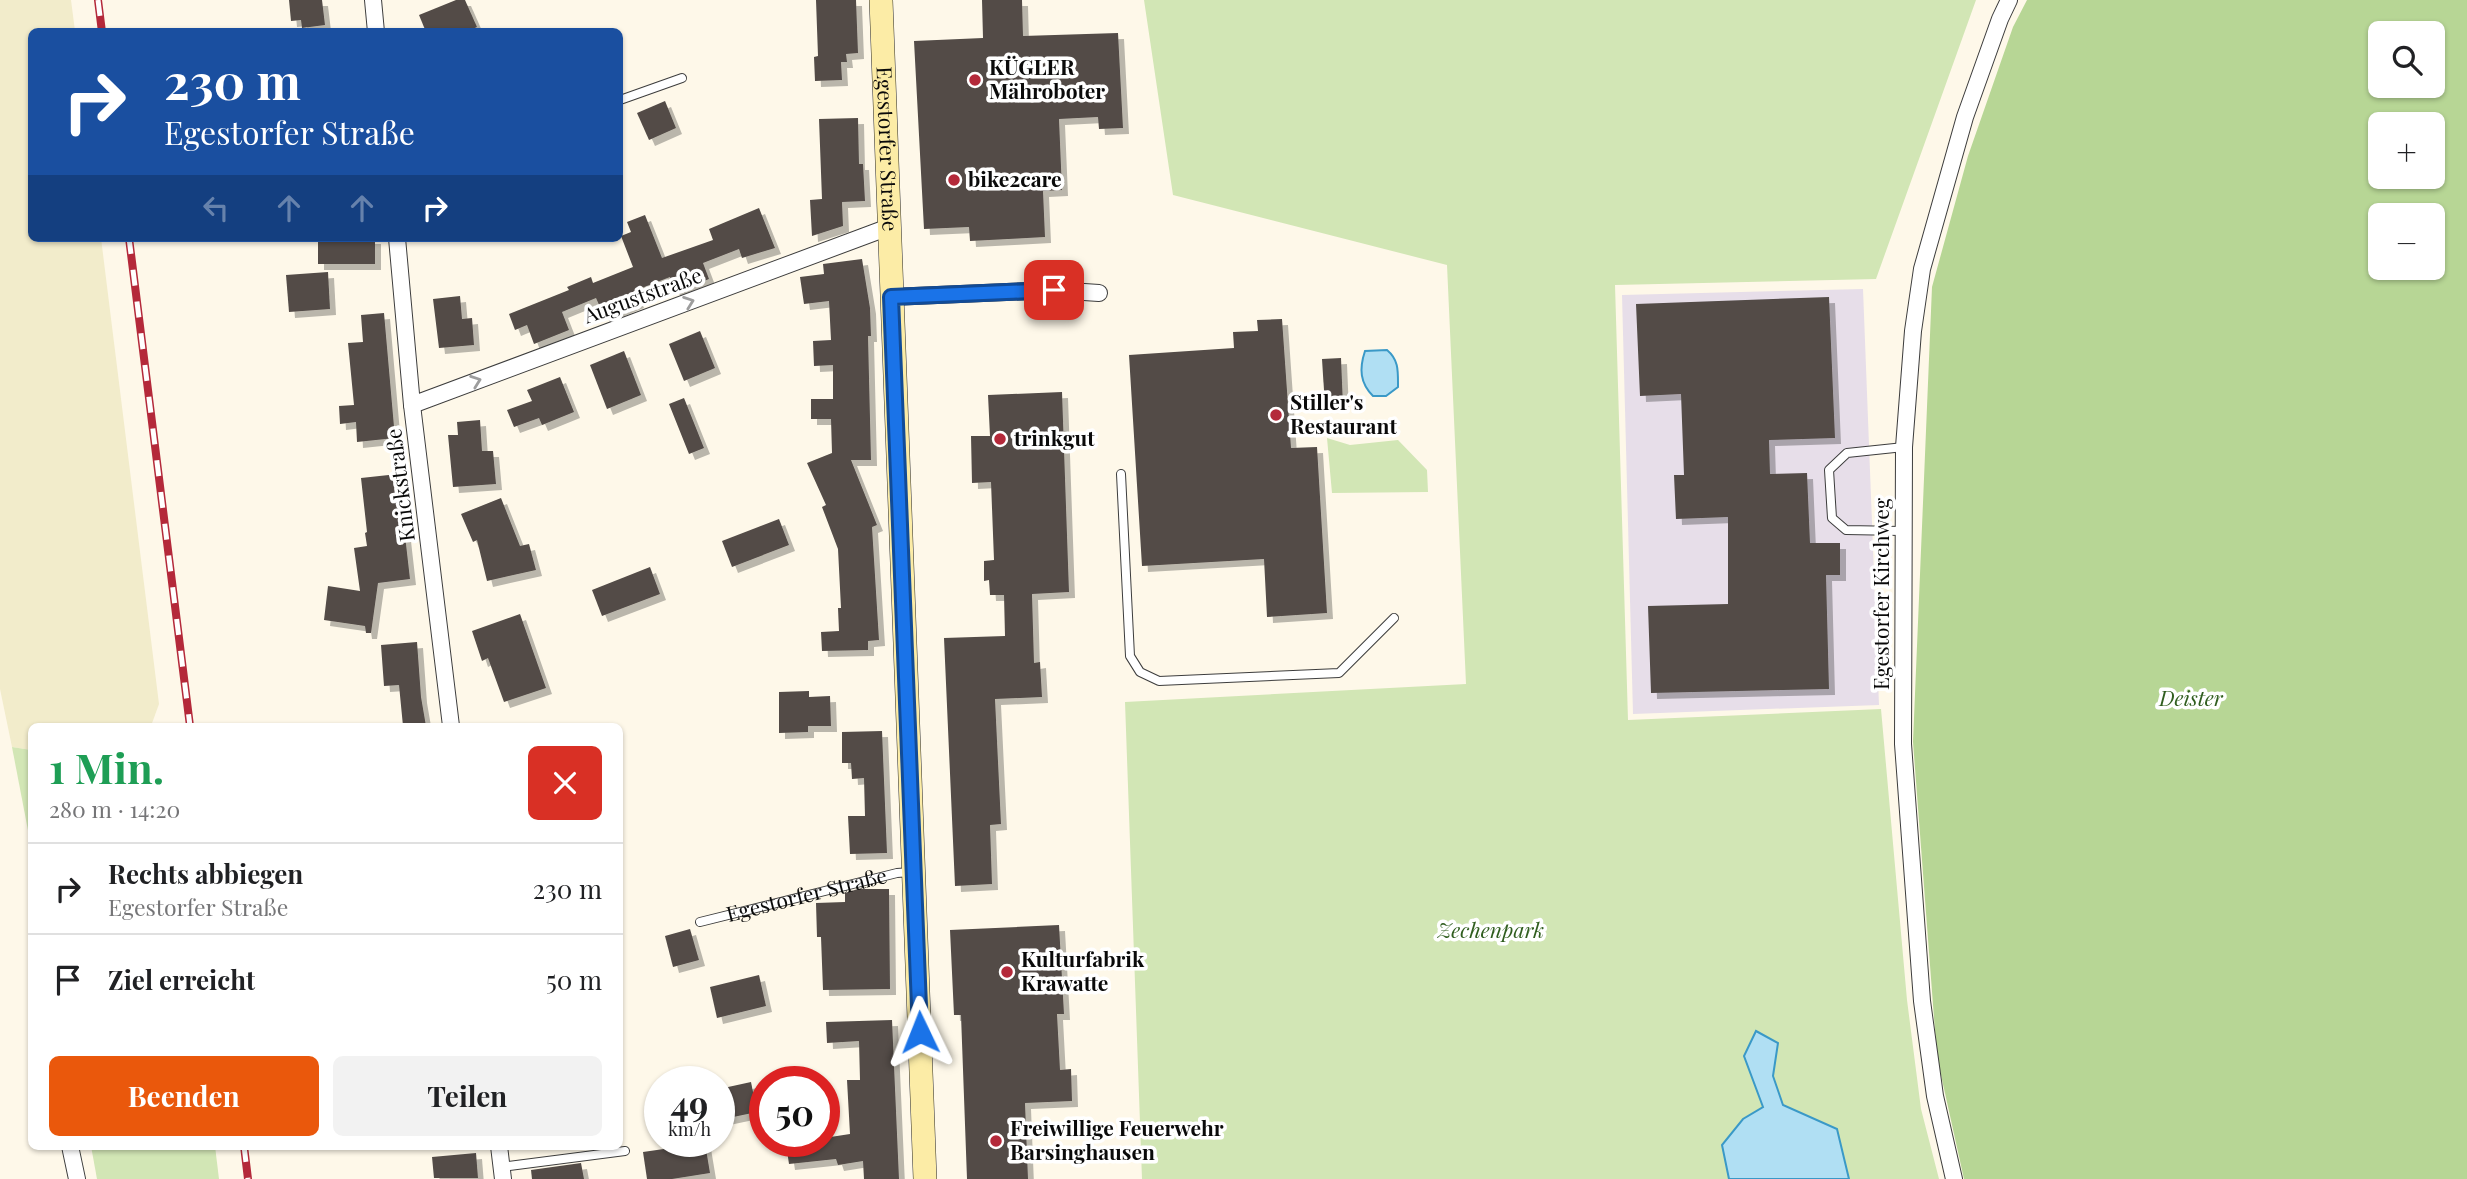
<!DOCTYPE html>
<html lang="de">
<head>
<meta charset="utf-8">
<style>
	body { margin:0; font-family:"Playfair Display",serif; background:#f2f2f2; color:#202124; height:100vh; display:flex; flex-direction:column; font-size:26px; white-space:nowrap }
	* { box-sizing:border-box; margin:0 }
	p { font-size:23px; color:#757577 }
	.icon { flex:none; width:38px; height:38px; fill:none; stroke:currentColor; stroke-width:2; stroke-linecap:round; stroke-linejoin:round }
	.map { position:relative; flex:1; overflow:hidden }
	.drawer { position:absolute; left:28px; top:723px; width:595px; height:427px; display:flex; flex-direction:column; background:#fff; border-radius:10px; box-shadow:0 2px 5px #0004 }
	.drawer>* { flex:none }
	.hud { position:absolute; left:28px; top:28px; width:595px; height:214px; border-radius:10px; box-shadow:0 2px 5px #0004; background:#1a4fa0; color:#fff; overflow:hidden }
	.controls { position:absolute; left:2368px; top:21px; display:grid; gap:14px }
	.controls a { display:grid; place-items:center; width:77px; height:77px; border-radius:10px; background:#fff; box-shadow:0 2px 5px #0004; font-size:35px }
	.speed { position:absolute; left:644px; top:1066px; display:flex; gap:14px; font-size:35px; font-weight:700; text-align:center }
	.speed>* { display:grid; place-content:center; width:91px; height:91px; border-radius:50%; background:#fff; box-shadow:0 2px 5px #0004; line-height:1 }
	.speed small { font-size:18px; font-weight:400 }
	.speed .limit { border:10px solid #d22; background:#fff; color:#111 }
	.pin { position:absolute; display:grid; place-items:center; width:60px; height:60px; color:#fff; margin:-30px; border-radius:14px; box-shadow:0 4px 10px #0006 }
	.me { position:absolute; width:77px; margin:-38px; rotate:358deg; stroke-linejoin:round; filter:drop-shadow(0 0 5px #0008) }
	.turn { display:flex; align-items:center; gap:24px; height:147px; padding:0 21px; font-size:32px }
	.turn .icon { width:91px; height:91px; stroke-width:2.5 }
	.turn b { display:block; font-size:49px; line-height:60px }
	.lanes { display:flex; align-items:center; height:66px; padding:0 21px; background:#0003; justify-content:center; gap:35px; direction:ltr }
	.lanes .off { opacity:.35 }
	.round { display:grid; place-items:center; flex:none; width:74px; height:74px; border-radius:10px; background:#f2f2f2 }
	.headline { display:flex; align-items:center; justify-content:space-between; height:119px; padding:0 21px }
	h1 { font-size:42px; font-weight:700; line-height:52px; color:#1e9e55 }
	.cta { display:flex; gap:14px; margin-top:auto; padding:14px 21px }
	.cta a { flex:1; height:80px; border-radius:10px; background:#ea580c; color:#fff; font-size:28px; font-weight:700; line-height:80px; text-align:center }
	.cta a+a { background:#f2f2f2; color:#202124 }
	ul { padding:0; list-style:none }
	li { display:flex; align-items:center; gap:21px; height:91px; padding:0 21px; border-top:2px solid #e0e0e0 }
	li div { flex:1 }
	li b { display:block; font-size:26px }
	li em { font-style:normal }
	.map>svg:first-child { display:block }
	.industrial { fill:#e7dee9 }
	.farmland { fill:#f2eccb }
	.green { fill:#d2e6b5 }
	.forest { fill:#b7d695; fill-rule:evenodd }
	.water { fill:#b0dff3; stroke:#3a99c7; stroke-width:2 }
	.building { fill:#524b47; filter:url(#shadow) }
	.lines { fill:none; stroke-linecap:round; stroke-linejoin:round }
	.lane-casing { stroke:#3d3d3d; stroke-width:10 }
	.street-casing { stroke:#3d3d3d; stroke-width:18 }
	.secondary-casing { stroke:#2c2c2c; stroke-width:24 }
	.lane { stroke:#fff; stroke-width:8 }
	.street { stroke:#fff; stroke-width:16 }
	.secondary { stroke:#fceca6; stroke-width:23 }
	.rail-casing { stroke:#b4293a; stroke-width:8 }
	.rail { stroke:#fff; stroke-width:5; stroke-dasharray:16; stroke-linecap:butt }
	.oneway { stroke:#9d9d9d }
	.route-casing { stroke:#114b97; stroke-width:18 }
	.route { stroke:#1a73e8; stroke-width:12 }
	.poi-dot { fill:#b4293a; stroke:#fff; stroke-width:2.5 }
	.labels { text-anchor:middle; stroke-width:7; stroke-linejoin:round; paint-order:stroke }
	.poi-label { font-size:21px; font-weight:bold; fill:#0a0a0a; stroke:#fff; text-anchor:start }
	.street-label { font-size:21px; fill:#0a0a0a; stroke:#fff }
	.park-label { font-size:21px; font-style:italic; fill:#305e1f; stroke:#fff }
</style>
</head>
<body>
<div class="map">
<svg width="2467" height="1179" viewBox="0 0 2467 1179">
	<defs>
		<filter id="shadow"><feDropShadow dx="6" dy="6" stdDeviation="0" flood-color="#0004"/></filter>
	</defs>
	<rect width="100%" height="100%" fill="#fef8e9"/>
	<path class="industrial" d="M 1863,289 L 1879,705 L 1633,714 L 1622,295 Z"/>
	<path class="farmland" d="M 0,0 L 71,0 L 75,31 L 32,32 L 32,238 L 101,238 L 159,704 L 151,726 L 32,726 L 31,750 L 12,747 L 0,689 Z"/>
	<g class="green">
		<path d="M 1144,0 L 1976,0 L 1876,279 L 1615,285 L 1628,720 L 1881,709 L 1907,1000 L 1921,1109 L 1939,1179 L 1849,1179 L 1837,1129 L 1783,1105 L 1773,1076 L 1777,1043 L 1755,1083 L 1764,1107 L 1743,1119 L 1722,1145 L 1729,1179 L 1142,1179 L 1125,702 L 1466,684 L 1447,265 L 1173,195 Z"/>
		<path d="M 1327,438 L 1350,445 L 1398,440 L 1427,470 L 1428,492 L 1332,493 Z"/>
		<path d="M 12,747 L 31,750 L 31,846 Z"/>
		<path d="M 91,1146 L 215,1146 L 219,1179 L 97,1179 Z"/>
	</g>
	<path class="forest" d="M 2027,0 L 2467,0 L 2467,1179 L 1964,1179 L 1937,1057 L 1913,742 L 1932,287 L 1968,156 L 2013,27 ZM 2380,33 L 2432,33 L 2432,86 L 2380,86 ZM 2380,124 L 2432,124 L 2432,177 L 2380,177 ZM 2380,215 L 2432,215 L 2432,268 L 2380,268 Z"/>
	<g class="water">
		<path d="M 1387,350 C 1399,360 1398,371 1398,387 L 1386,396 L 1373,396 C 1360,383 1359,369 1365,351 Z"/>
		<path d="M 1756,1031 L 1778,1043 L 1773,1076 L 1783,1105 L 1837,1129 L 1849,1179 L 1729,1179 L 1722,1145 L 1743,1119 L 1763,1107 L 1744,1056 Z"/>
	</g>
	<g class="building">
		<path d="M 289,0 L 322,0 L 325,25 L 302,28 L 301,20 L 291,21 Z"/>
		<path d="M 456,0 L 465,0 L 477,27 L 466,32 L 426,32 L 419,15 Z"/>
		<path d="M 816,0 L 856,0 L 858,53 L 846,54 L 847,62 L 841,62 L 842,80 L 815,81 L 814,57 L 818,56 Z"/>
		<path d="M 982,0 L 1022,0 L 1023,36 L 1118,33 L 1123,128 L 1099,129 L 1098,117 L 1059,119 L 1062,190 L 1043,191 L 1045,237 L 970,241 L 969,227 L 924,229 L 914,41 L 983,38 Z"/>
		<path d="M 665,101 L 676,128 L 649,140 L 637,113 Z"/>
		<path d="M 858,118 L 859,164 L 863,164 L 865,201 L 842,202 L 843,226 L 812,236 L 810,200 L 822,199 L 819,119 Z"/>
		<path d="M 759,208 L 775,248 L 742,258 L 739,249 L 703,263 L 709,279 L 675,293 L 670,277 L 634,291 L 638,302 L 604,316 L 596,298 L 562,312 L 569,330 L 534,344 L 527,325 L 515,330 L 509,314 L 569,290 L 567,287 L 591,277 L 593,283 L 633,267 L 621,236 L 631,232 L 627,222 L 645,215 L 662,258 L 713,240 L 709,229 Z"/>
		<rect x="318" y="238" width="57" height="26"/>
		<path d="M 862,259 L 870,308 L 871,336 L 868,336 L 871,460 L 851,460 L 877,525 L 872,527 L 879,640 L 868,641 L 868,650 L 822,651 L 821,632 L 839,631 L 838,608 L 841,608 L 838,549 L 822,507 L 826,505 L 807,463 L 832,453 L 831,419 L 811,419 L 811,399 L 833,399 L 833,365 L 814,366 L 813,341 L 831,340 L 829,301 L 804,304 L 800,277 L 824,274 L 823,264 Z"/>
		<path d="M 328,272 L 330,309 L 289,312 L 286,275 Z"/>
		<path d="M 460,296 L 462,319 L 472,318 L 474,345 L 439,348 L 433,299 Z"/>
		<path d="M 1829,297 L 1835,438 L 1769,440 L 1770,474 L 1807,473 L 1810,543 L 1840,543 L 1840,575 L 1826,575 L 1829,689 L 1651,693 L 1648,606 L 1728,604 L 1728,517 L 1676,519 L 1674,475 L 1684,475 L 1681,394 L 1640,396 L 1636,304 Z"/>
		<path d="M 384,313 L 395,438 L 357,442 L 356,422 L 340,424 L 339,406 L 354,405 L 348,343 L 363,342 L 361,315 Z"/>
		<path d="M 1282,319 L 1291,448 L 1317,447 L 1327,613 L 1267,617 L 1264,559 L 1142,566 L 1129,355 L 1234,348 L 1233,332 L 1258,331 L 1257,320 Z"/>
		<path d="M 700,331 L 715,368 L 684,381 L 669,344 Z"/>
		<path d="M 624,351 L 641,395 L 607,409 L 590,365 Z"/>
		<path d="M 1341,358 L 1343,406 L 1325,406 L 1322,359 Z"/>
		<path d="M 560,377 L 574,412 L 542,425 L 539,418 L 514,427 L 507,410 L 532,401 L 527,390 Z"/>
		<path d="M 1062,392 L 1069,592 L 1032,594 L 1034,663 L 1040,662 L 1042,697 L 995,699 L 1001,824 L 990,825 L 992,884 L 955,886 L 944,638 L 1005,636 L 1004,595 L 990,595 L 989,580 L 984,581 L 984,561 L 994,560 L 991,482 L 972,483 L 971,436 L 990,436 L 988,395 Z"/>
		<path d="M 684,398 L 704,448 L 689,454 L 669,404 Z"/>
		<path d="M 480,420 L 482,451 L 493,451 L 496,484 L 453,487 L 448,435 L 458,435 L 457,422 Z"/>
		<path d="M 398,474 L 410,579 L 378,583 L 371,633 L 366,633 L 365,626 L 324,620 L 328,586 L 360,591 L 354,548 L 367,546 L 365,533 L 367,532 L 361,478 Z"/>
		<path d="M 501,498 L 520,546 L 529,544 L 536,570 L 487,581 L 477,540 L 473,542 L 461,514 Z"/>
		<path d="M 779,519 L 789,545 L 732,567 L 722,541 Z"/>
		<path d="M 650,567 L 660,594 L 602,616 L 592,590 Z"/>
		<path d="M 520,614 L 546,688 L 504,702 L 488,658 L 482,661 L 472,631 Z"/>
		<path d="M 417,642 L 421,697 L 426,726 L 403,726 L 399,685 L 384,686 L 381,645 Z"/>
		<path d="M 809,691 L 809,697 L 830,696 L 831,726 L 808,726 L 808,732 L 779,733 L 779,692 Z"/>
		<path d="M 882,731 L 887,853 L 850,854 L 848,816 L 865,816 L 864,778 L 852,779 L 851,763 L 842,763 L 842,732 Z"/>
		<path d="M 858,889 L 889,889 L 890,989 L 823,990 L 821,937 L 817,937 L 816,903 L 845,902 L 845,893 Z"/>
		<path d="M 1059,925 L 1064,1014 L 1057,1014 L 1060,1070 L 1071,1069 L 1072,1101 L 1025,1103 L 1028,1179 L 967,1179 L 961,1015 L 954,1015 L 950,930 Z"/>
		<path d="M 690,929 L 699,960 L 673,967 L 665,936 Z"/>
		<path d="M 759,975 L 766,1006 L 717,1018 L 710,987 Z"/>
		<path d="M 892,1020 L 899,1179 L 864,1179 L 863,1161 L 838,1165 L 836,1159 L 789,1164 L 786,1144 L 824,1141 L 824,1138 L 850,1134 L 847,1080 L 860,1080 L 859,1041 L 827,1043 L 826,1022 Z"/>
		<path d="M 751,1082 L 757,1112 L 719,1120 L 719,1089 Z"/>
		<path d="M 705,1143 L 710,1173 L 672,1179 L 647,1179 L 643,1152 Z"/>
		<path d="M 476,1153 L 478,1178 L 434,1178 L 432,1157 Z"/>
		<path d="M 581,1163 L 584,1179 L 532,1179 L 531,1170 Z"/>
	</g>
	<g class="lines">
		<g class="lane-casing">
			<g id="lane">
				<path d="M 620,100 L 682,78"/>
				<path d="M 1121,474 L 1130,656 L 1140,672 L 1159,681 L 1339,673 L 1394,618"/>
				<path d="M 1902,531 L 1846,530 L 1832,518 L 1829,470 L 1847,453 L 1904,447"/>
				<path id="s1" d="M 700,922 L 897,873 L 911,872"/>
				<path d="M 501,1167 L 625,1151"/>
			</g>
		</g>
		<g class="street-casing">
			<g id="street">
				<path d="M 373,0 L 376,32"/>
				<path d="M 397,238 L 412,405 L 451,726"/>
				<path d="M 891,297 L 1054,290 L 1099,293"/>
				<path d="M 412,405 L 889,227"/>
				<path d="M 70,1146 L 77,1179"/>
				<path d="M 499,1146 L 503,1179"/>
				<path d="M 1954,1179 L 1935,1096 L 1922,1001 L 1903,744 L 1904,447 L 1913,331 L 1922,269 L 1965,117 L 2000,19 L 2009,0"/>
			</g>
		</g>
		<g class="secondary-casing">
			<g id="secondary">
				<path id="s2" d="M 881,0 L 925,1179"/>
			</g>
		</g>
		<use href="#lane" class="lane"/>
		<use href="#street" class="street"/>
		<use href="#secondary" class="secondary"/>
		<g class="rail-casing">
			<g id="rail">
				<path d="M 98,0 L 102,32"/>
				<path d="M 129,238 L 190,726"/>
				<path d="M 244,1146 L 248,1179"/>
			</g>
		</g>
		<use href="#rail" class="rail"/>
	</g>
	<defs><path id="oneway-chevron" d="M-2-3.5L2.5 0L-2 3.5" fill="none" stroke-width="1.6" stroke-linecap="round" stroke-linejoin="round" transform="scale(1.75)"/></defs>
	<g class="oneway">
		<use href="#oneway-chevron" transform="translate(689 302) rotate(-20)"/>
		<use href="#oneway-chevron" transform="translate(476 381) rotate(-20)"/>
	</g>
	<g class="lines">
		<g class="route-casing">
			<path id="route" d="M 920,1032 L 891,297 L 1054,290"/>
		</g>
		<use href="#route" class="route"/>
	</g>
	<g class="poi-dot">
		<circle cx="975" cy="80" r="7"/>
		<circle cx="954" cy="180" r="7"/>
		<circle cx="1276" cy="415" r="7"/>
		<circle cx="1000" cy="439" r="7"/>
		<circle cx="1007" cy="972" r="7"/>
		<circle cx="996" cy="1141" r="7"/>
	</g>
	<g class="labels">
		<g class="poi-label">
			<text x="989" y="75">KÜGLER<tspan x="989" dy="24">Mähroboter</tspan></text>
			<text x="968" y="187">bike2care</text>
			<text x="1290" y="410">Stiller's<tspan x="1290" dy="24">Restaurant</tspan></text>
			<text x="1014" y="446">trinkgut</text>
			<text x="1021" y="967">Kulturfabrik<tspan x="1021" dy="24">Krawatte</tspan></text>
			<text x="1010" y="1136">Freiwillige Feuerwehr<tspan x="1010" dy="24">Barsinghausen</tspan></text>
		</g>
		<g class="street-label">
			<text dy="7" stroke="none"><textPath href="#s2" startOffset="149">Egestorfer Straße</textPath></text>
			<text transform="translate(643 296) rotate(-20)" y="7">Auguststraße</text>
			<text transform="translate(401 485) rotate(-97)" y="7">Knickstraße</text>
			<text transform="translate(1882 594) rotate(-90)" y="7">Egestorfer Kirchweg</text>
			<text dy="7" stroke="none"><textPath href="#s1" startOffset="110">Egestorfer Straße</textPath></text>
		</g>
		<g class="park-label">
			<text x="2191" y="706">Deister</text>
			<text x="1491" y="938">Zechenpark</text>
		</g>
	</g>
</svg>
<div class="controls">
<a><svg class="icon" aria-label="search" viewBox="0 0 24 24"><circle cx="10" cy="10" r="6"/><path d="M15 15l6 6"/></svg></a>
<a>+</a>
<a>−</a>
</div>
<div class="speed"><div>49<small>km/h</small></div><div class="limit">50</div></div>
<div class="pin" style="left:1054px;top:290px;background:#d93025"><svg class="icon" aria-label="arrive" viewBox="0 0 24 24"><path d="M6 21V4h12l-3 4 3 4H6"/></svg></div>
<svg class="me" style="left:920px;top:1032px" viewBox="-20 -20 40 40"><path d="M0-17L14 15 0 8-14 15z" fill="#1a73e8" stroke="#fff" stroke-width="4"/></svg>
<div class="hud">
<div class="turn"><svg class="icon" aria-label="right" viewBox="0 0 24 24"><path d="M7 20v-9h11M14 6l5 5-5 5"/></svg><div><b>230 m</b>Egestorfer Straße</div></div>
<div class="lanes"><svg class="icon off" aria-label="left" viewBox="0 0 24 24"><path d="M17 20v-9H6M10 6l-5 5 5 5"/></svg><svg class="icon off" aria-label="ahead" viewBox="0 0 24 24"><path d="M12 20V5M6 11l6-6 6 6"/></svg><svg class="icon off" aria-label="ahead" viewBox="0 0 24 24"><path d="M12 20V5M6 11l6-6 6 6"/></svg><svg class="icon" aria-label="right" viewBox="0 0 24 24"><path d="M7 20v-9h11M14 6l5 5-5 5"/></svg></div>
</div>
<section class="drawer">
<div class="headline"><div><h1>1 Min.</h1><p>280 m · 14:20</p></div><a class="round" style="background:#d93025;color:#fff"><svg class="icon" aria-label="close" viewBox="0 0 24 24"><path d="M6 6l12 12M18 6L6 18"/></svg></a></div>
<ul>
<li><svg class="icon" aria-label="right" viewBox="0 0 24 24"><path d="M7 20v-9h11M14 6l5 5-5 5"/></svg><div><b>Rechts abbiegen</b><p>Egestorfer Straße</p></div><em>230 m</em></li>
<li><svg class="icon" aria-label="arrive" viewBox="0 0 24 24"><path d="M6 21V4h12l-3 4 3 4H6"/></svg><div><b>Ziel erreicht</b></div><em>50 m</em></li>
</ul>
<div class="cta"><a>Beenden</a><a>Teilen</a></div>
</section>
</div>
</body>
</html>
